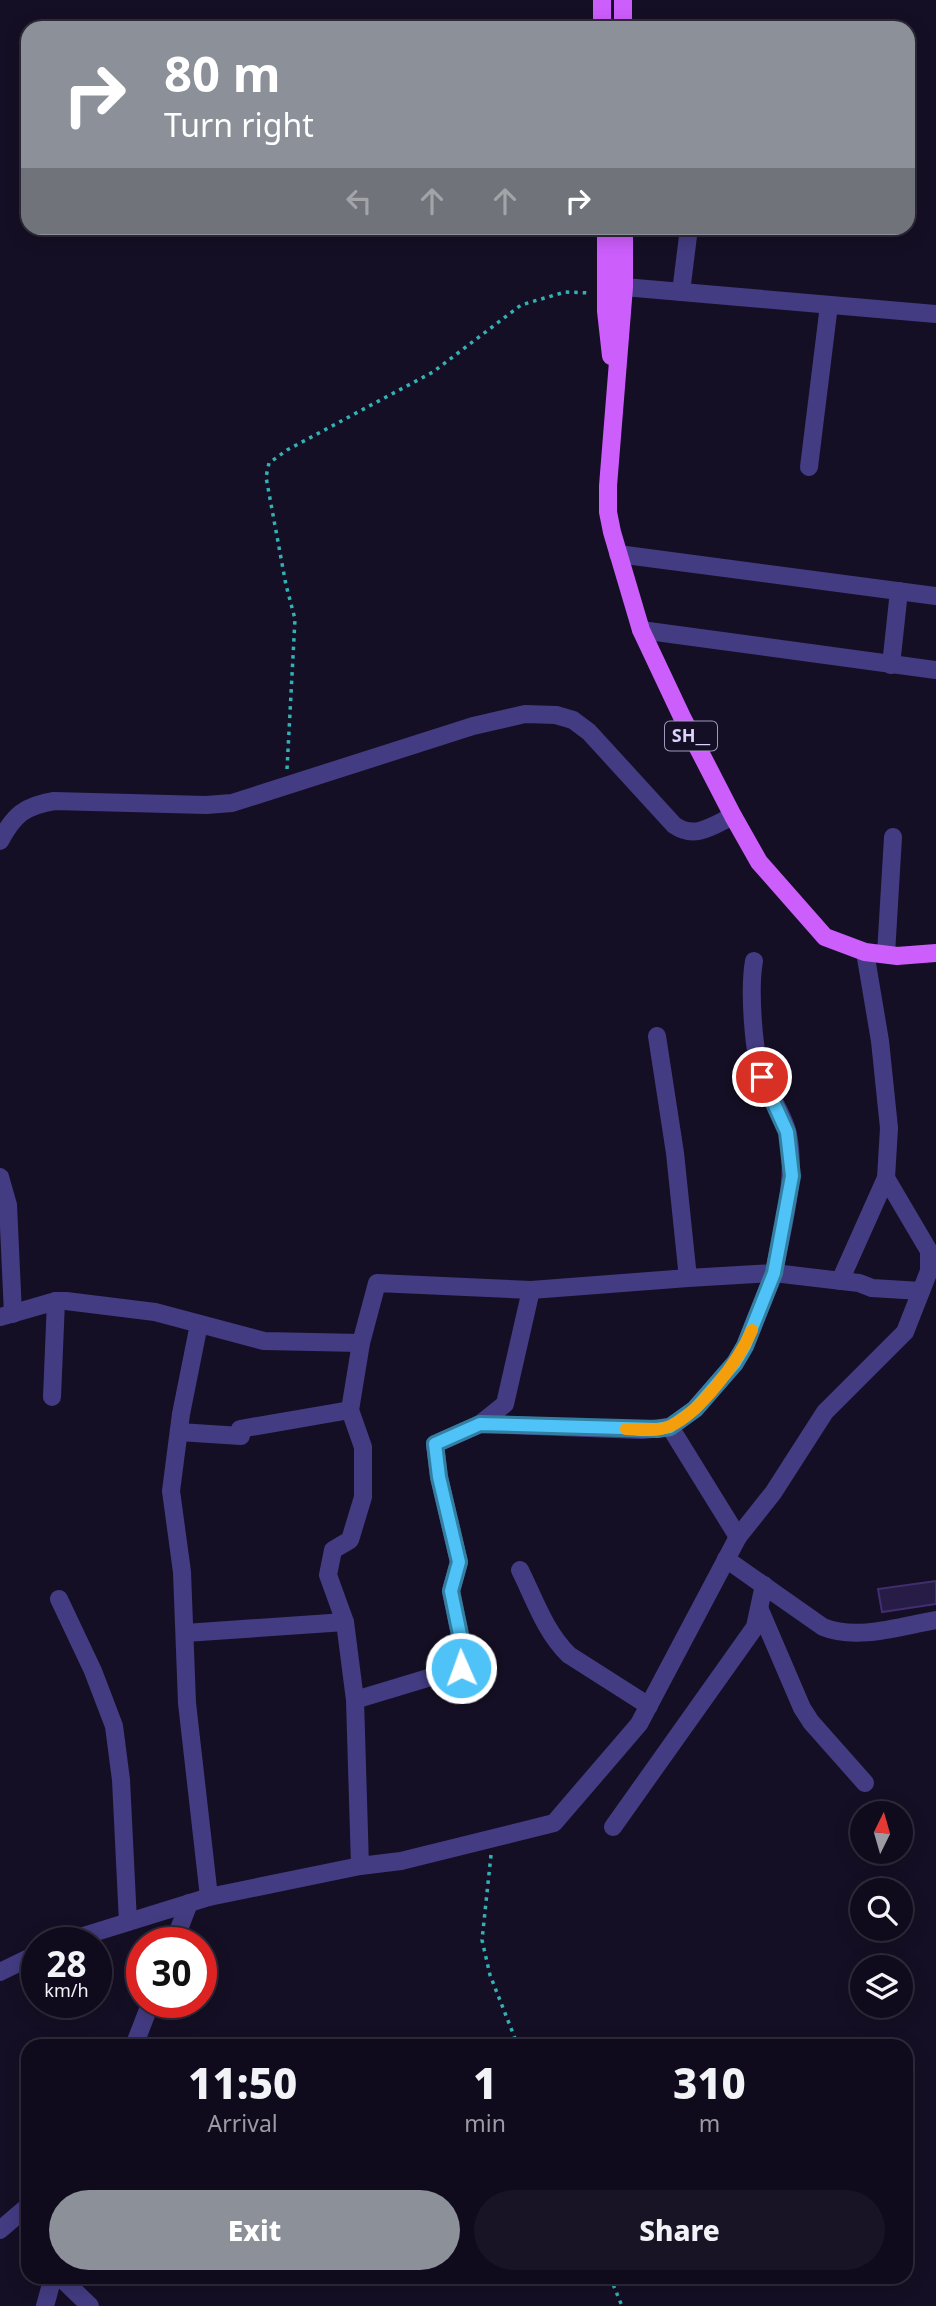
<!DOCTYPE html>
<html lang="en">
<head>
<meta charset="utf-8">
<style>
	body { margin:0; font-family:"Noto Sans",sans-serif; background:#191425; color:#f1f3f6; height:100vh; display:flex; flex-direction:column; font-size:26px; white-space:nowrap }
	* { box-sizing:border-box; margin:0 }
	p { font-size:23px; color:#9c9ba3 }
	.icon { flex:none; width:38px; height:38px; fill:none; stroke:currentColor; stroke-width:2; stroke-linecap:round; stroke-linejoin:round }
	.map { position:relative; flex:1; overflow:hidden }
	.side { position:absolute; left:21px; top:2039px; width:892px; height:245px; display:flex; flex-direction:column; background:#100b1c; border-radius:21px; box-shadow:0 4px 18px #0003,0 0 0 2px #302b3b }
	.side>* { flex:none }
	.top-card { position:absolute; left:21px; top:21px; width:894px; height:214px; border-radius:21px; box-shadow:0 4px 18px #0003,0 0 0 2px #302b3b; background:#8c9099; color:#fff; overflow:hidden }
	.needle { width:46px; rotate:5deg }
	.controls { position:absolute; left:850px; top:1801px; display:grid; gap:14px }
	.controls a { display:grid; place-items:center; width:63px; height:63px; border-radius:50%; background:#100b1c; box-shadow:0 4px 18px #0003,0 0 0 2px #302b3b; font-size:35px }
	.speed { position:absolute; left:21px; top:1927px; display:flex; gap:14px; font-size:35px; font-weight:700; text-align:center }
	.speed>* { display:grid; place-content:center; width:91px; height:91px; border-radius:50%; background:#100b1c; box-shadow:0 4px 18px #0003,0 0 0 2px #302b3b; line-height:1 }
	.speed small { font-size:18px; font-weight:400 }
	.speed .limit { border:10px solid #d22; background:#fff; color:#111 }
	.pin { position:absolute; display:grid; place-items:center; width:60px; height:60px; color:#fff; margin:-30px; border:4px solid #fff; border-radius:50%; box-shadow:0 2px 7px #0007 }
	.me { position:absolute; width:77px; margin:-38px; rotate:358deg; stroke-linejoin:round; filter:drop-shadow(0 0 5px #0008) }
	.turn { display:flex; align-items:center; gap:24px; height:147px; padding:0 28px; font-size:32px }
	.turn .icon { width:91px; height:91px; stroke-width:2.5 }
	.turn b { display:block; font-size:49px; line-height:60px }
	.lanes { display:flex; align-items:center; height:66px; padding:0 28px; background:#0003; justify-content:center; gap:35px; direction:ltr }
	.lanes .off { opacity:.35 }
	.eta { display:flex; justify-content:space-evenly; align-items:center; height:119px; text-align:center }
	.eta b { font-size:42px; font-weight:800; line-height:49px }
	.primary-button { display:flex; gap:14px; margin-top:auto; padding:14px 28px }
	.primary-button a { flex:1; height:80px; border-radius:42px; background:#8c9099; color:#fff; font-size:28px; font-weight:800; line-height:80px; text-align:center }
	.primary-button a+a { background:#191425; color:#f1f3f6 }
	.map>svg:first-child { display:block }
	.building { fill:#271c46; stroke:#412e71; stroke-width:2 }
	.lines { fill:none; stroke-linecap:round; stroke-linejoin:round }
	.path { stroke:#32b2b4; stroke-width:3.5; stroke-dasharray:3.5 5; stroke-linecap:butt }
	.minor { stroke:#443c83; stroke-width:18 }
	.major { stroke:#cc5efb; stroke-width:18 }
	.route-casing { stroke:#337fa1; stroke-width:18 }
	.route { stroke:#4fc3f7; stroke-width:12 }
	.slow { stroke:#f59e0b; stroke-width:12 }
	.labels { text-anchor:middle; stroke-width:5; stroke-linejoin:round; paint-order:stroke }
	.shield { fill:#150f25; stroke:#a099bd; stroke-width:2 }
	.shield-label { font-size:18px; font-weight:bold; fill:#dcd4fe }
</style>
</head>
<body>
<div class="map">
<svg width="936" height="2306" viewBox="0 0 936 2306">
	<rect width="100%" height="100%" fill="#150f25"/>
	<path class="building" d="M 936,1581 L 936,1604 L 882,1612 L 878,1589 Z"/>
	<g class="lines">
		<g class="path">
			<path d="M 287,769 L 295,619 L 286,585 L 266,477 L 269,463 L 287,450 L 433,372 L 521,305 L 565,292 L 590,293"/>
			<path d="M 491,1855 L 482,1940 L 490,1975 L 518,2046"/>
			<path d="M 610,2277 L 622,2306"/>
		</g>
		<g class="minor">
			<path d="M 624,287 L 936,314"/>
			<path d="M 681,292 L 689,228"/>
			<path d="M 809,467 L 829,305"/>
			<path d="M 618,554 L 936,596"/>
			<path d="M 641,630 L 936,670"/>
			<path d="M 891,665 L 899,591"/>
			<path d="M 0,841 C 14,815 24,806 54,801 L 206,805 L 232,803 L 473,726 L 525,714 L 556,715 L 573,720 L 589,732 L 674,825 C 695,840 712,826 733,816"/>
			<path d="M 865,952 L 880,1041 L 889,1128 L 886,1178 L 929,1251 L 929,1271"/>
			<path d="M 886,954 L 893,837"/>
			<path d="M 0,1177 L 8,1205 L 13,1314"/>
			<path d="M 688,1278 L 774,1273 C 782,1227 797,1181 788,1134 C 784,1115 770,1097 763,1079 C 753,1054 749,989 754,961"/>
			<path d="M 840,1281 L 886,1178"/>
			<path d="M 0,1317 L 56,1301 L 66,1301 L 155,1312 L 264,1341 L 361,1343"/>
			<path d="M 199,1324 L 181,1414 L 171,1491 L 182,1572 L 187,1703 L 209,1897"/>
			<path d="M 52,1397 L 56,1301"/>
			<path d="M 480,1424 L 642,1430 L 670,1427 L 695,1409 L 735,1363 L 745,1346 L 774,1273 L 859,1283 L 872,1288 L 921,1291"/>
			<path d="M 670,1427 L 738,1537"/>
			<path d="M 240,1429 L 350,1410"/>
			<path d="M 179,1432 L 241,1436"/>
			<path d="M 726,1559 L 823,1627 C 857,1641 901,1626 936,1620"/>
			<path d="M 520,1570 C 534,1598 545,1632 569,1655 L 649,1706"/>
			<path d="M 59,1599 L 93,1671 L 114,1726 L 121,1780 L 128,1922"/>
			<path d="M 760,1610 L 802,1708 L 811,1722 L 865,1783"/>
			<path d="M 185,1633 L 345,1622"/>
			<path d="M 355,1700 L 461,1668 L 464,1654 L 451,1591 L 459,1562 L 439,1477 L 435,1444 L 480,1424 L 505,1404 L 531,1290 L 688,1278 L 675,1153 L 657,1036"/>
			<path d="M 613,1827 L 755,1627 L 764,1585"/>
			<path d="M 360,1866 L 355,1700 L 345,1622 L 328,1575 L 333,1550 L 350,1540 L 363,1497 L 363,1447 L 350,1410 L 361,1343 L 377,1283 L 531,1290"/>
			<path d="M 64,1942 L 209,1897 L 360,1866 L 401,1861 L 554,1823 L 639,1724 L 738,1537 L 773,1493 L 825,1412 L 905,1332 L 929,1271 L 936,1264"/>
			<path d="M 174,1942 L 189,1903"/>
			<path d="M 0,1972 L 37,1954"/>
			<path d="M 134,2046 L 151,2002"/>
			<path d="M 0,2230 L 28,2206"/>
			<path d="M 60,2277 L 90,2306"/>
			<path d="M 45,2306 L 53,2277"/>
		</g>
		<g class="major">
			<path d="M 602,0 L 602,28"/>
			<path d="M 623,0 L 623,28"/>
			<path d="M 606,228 L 606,311 L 611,356"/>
			<path d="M 624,228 L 624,287 L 608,486 L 608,512 L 612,532 L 641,630 L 682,717 L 733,816 L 759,862 L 825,937 L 865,952 L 897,956 L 936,953"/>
		</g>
	</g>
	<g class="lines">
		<g class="route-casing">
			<path id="route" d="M 461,1668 L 464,1654 L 451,1591 L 459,1562 L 439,1477 L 435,1444 L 480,1424 L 657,1429 L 670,1427 L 695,1409 L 735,1363 L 745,1346 L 774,1273 L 792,1176 L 787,1132 L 762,1077"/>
		</g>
		<use href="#route" class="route"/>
		<path class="slow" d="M 626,1429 C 640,1430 657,1432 670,1426 C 700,1413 739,1360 752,1330"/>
	</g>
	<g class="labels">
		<rect class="shield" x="665" y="721.5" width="52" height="29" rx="5"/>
		<g class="shield-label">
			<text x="691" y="742">SH__</text>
		</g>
	</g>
</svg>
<div class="controls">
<a><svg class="needle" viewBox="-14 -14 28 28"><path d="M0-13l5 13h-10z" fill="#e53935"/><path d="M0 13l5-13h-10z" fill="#9c9ba3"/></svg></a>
<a><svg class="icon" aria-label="search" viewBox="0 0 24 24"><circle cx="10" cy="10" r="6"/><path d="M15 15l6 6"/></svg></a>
<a><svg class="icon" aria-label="layers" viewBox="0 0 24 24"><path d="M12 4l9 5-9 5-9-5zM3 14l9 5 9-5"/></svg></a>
</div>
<div class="speed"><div>28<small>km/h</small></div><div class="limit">30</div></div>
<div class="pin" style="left:762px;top:1077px;background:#d93025"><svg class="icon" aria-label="arrive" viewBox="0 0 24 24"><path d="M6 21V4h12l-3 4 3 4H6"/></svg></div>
<svg class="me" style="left:461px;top:1668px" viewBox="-20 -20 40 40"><circle r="17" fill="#4fc3f7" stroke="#fff" stroke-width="3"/><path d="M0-11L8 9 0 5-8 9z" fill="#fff"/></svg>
<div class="top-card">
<div class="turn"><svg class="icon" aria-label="right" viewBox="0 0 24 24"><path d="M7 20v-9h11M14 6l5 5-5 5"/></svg><div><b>80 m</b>Turn right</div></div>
<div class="lanes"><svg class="icon off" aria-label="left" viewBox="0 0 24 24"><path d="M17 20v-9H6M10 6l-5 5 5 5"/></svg><svg class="icon off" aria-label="ahead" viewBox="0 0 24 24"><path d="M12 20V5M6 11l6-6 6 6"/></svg><svg class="icon off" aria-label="ahead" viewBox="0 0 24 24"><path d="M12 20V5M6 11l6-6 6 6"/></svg><svg class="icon" aria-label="right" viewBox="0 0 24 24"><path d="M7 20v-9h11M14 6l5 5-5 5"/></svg></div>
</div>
<section class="side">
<div class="eta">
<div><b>11:50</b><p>Arrival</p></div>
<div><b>1</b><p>min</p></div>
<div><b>310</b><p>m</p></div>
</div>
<div class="primary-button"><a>Exit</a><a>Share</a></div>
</section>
</div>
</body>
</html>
